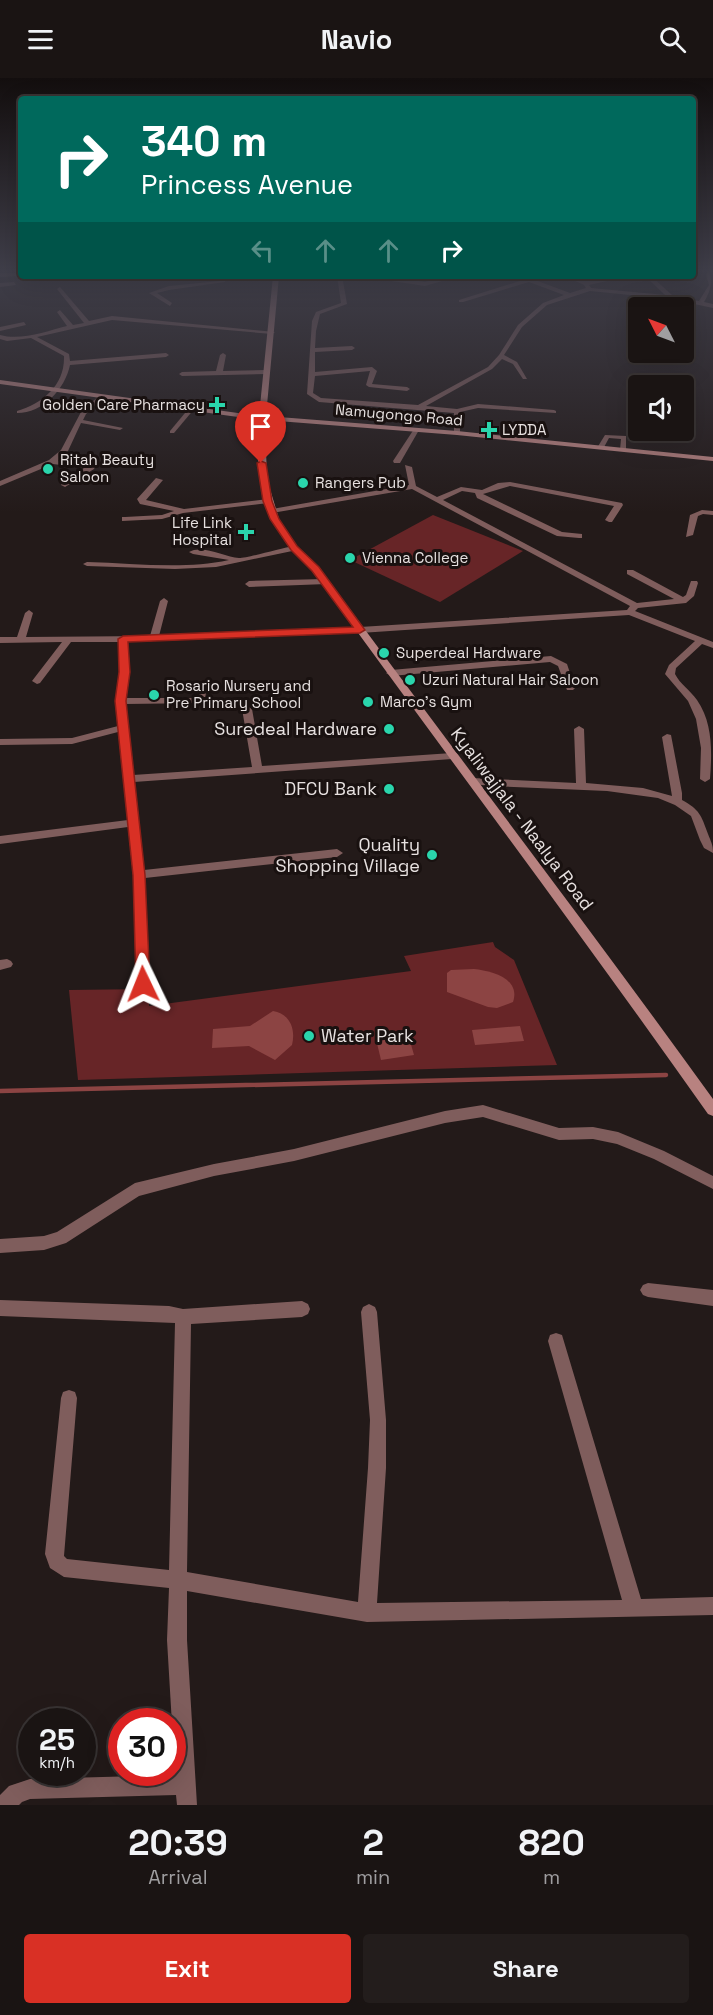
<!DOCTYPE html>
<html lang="en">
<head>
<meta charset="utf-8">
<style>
	body { margin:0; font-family:"Space Grotesk",sans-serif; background:#231d1c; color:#f1f3f6; height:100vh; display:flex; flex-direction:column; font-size:22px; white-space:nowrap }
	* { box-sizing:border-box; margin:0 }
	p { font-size:20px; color:#9f9ea0 }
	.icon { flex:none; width:33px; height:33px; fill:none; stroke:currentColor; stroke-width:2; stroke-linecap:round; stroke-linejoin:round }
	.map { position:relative; height:1727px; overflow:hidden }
	.panel { display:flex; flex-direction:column; background:#1a1413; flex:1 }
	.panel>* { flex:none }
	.top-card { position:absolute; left:18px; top:18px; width:678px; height:183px; border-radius:6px; box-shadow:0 6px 24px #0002,0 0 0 2px #383333; background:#00695c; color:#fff; overflow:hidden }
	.needle { width:39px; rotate:312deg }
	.buttons { position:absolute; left:628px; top:219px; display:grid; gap:12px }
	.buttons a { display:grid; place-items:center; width:66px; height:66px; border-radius:6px; background:#1a1413; box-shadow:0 6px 24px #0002,0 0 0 2px #383333; font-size:30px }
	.speed { position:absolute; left:18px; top:1630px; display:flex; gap:12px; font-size:30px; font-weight:700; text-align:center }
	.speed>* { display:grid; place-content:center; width:78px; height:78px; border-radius:50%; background:#1a1413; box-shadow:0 6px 24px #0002,0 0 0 2px #383333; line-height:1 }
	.speed small { font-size:15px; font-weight:400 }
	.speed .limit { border:9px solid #d22; background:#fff; color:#111 }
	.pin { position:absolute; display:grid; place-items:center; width:51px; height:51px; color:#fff; margin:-62px -26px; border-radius:50% 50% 50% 0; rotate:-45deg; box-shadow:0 0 6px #0007 }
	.pin .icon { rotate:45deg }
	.me { position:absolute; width:66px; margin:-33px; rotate:358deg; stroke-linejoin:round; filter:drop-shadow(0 0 4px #0008) }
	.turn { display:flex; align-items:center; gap:21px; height:126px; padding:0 24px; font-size:27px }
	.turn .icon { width:78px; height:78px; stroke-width:2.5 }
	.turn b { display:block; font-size:42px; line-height:51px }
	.lanes { display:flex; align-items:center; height:57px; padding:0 24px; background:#0003; justify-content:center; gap:30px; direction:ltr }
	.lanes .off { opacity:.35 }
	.eta { display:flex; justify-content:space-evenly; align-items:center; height:102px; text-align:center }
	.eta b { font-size:36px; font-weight:700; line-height:42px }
	.cta { display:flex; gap:12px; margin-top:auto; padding:12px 24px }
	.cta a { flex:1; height:69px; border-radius:6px; background:#d93025; color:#fff; font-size:24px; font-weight:700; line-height:69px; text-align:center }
	.cta a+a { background:#231d1c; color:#f1f3f6 }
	header { display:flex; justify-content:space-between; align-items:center; height:78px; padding:0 24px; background:#1a1413; font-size:27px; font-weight:700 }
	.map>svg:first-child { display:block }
	.green { fill:#672527 }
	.water { fill:#8c4443 }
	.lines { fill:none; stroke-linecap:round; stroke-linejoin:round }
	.stream { stroke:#8c4443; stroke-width:4.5 }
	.street { fill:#7f5d5c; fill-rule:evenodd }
	.secondary { fill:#b88280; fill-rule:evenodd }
	.route { fill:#d93025; stroke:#8d1f18; stroke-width:1.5 }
	.poi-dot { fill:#2ad5ac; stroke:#191110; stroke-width:2 }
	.labels { text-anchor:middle; stroke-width:6; stroke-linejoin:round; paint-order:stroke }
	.far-poi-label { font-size:15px; fill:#e7e1e0; stroke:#191110; text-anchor:start }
	.far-street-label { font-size:15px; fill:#e7e1e0; stroke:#191110 }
	.poi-label { font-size:18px; fill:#e7e1e0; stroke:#191110; text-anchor:end }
	.street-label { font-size:18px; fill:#e7e1e0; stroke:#191110 }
</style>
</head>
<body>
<header><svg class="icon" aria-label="menu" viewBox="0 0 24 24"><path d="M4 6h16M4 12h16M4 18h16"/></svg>Navio<svg class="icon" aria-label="search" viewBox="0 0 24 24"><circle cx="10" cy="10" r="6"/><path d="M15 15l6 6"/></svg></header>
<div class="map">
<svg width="713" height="1727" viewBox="0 0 713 1727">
	<rect width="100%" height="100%" fill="#231a19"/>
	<g class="green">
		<path d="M 433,437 L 523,473 L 440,524 L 350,482 Z"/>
		<path d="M 493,864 L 495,869 L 514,882 L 557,987 L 78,1002 L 69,912 L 149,911 L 149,928 L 411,893 L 404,878 Z"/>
	</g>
	<g class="water">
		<path d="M 474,891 C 491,893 521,900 513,924 L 497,930 L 488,929 L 447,914 L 447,895 L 451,892 Z"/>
		<path d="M 273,933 C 290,936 296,951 292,967 L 275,982 L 249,968 L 212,970 L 213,951 L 250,948 Z"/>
		<path d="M 520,948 L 524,963 L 475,967 L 472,952 Z"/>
		<path d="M 408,956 L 414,977 L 381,982 L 376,961 Z"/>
	</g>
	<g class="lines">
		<path class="stream" d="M 0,1013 L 666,997"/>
		<g class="street">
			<path d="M 17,193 L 21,193 L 20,198 L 0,199 L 0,195 L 16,195 Z"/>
			<path d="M 709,194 C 713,204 710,215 704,224 L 713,226 L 713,230 L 671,221 L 590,213 L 547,227 L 522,249 L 504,277 L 517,284 L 527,301 L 523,301 L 513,286 L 502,281 L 492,291 L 426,328 L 457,331 L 478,326 L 554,332 L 556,333 L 556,335 L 478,330 L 460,334 L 460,355 L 457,357 L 454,355 L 454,335 L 319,324 L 307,316 L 312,243 L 316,234 L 341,225 L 337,198 L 343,198 L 343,200 L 385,198 L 425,204 L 450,198 L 459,198 L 425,208 L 385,202 L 343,203 L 347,226 L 320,236 L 316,253 L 315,270 L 352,268 L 355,270 L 352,272 L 315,274 L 315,294 L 372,289 L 377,293 L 372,306 L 407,309 L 410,311 L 407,313 L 369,309 L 366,307 L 370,293 L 315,298 L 313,315 L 321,320 L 418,327 L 488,289 L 499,277 L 518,247 L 543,225 L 564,217 L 529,204 L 463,224 L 459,224 L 459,222 L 536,198 L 545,198 L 535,202 L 570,215 L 586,210 L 584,207 L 565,198 C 574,198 582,204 589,203 C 603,202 616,198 630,198 L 589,207 L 591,210 L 665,217 L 645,198 L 651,198 L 673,218 L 699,223 L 709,207 L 706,196 Z"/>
			<path d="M 220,198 L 226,198 L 225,204 L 169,212 L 157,215 L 172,225 L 170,228 L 149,215 L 169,208 L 220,203 Z"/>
			<path d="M 14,204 L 16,207 L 0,209 L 0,205 Z"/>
			<path d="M 60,209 L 89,243 L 112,238 L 275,254 L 272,256 L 112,242 L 37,259 L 69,276 L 70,283 L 166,275 L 169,277 L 166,279 L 70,287 C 65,311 43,335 17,335 L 17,333 C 43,325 65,307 64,278 L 31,260 L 7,263 L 0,261 L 0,257 C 21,263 47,253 67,248 L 57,234 L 60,232 L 73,247 L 84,245 L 57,211 Z"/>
			<path d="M 24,244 L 26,247 L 0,253 L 0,249 Z"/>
			<path d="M 223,275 L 226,277 L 223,293 L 266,292 L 269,294 L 266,296 L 182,298 L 179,296 L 182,294 L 216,293 L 220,277 Z"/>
			<path d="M 100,317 L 105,318 L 86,336 L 83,342 L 123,350 L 120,352 L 81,345 L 68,373 L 58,383 L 91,387 L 95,389 L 94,391 L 65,409 L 61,407 L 62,405 L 84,390 L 53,386 L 0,408 L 0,403 L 49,382 L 61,372 L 81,334 Z"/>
			<path d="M 190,329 L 195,330 L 174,355 L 170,355 L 170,353 Z"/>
			<path d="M 414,351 L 419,352 L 400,385 L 394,385 L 393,383 Z"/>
			<path d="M 605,357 L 626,358 L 626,373 L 620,372 L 621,361 L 609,360 L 603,371 L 599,371 L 597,370 Z"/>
			<path d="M 405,387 L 412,389 L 416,408 L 437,419 L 461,409 L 482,412 L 498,405 L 510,404 L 622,425 L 623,427 L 612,444 L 609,444 L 605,442 L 614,428 L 510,408 L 483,416 L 562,454 L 582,456 L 582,460 L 579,460 L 557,458 L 477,420 L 475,415 L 462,413 L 443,422 L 637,525 L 674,521 L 627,496 L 627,492 L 633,492 L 683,519 L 686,517 L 691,503 L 697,503 L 698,505 L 694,518 L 686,525 L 638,530 L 635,533 L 713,564 L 713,570 L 702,566 L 676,590 L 675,596 C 680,606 690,612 697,622 C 713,645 712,674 710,701 L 705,704 L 700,701 L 701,670 L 696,641 L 688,623 L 665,596 L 669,587 L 695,563 L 629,537 L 360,555 L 128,564 L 130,594 L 125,620 L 197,620 L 200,603 L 203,602 L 208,605 L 204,625 L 125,626 L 133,697 L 252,689 L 242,631 L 247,628 L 252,631 L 262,688 L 452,675 L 457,678 L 452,681 L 134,704 L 144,792 L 337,771 L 343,775 L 337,779 L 145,800 L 149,906 L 147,909 L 139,909 L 137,906 L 133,797 L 128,749 L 0,766 L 0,758 L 128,742 L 118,654 L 72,666 L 0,667 L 0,661 L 72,660 L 118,648 L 115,623 L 120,594 L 119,564 L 71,564 L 40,605 L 37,606 L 32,603 L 62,564 L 0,565 L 0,559 L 17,559 L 25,535 L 29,532 L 33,535 L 26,559 L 150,558 L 160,523 L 164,520 L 168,523 L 159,558 L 360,549 L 627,532 L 630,528 L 412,411 L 272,435 L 268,433 L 272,431 L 409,407 Z"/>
			<path d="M 156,400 L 163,402 L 146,422 L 184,431 L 268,421 L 272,423 L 268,425 L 183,435 L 162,441 L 122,443 L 122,439 L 125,439 L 162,437 L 174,433 L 140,426 L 137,421 Z"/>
			<path d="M 702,432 L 713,433 L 713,437 L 703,436 L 698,438 L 693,457 L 686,459 L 690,437 Z"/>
			<path d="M 294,468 L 297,468 L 297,472 L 216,489 L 175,491 L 87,488 L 83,486 L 87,484 C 134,485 183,492 229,482 L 193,476 L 189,474 C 202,466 225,479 239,480 C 248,480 282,470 294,468 Z"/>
			<path d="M 324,501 L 327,502 L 327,506 L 249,509 L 245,506 L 249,503 Z"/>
			<path d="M 551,578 L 567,586 L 575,610 L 573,612 L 567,612 L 558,588 L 550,584 L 391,598 L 386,595 L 391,592 Z"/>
			<path d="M 579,648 L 584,651 L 586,705 L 643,710 L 672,718 L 662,659 L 667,656 L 671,657 L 682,715 L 682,722 C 700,732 701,737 708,756 C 711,764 713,766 713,775 L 704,770 L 700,762 L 691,738 L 675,727 L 658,720 L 607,713 L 492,708 L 472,706 L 467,703 L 472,700 L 576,705 L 574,651 Z"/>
			<path d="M 7,881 L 11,883 L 13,886 L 11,889 L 0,892 L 0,882 Z"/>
			<path d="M 483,1027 L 559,1050 L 593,1049 L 618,1054 L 664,1073 L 713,1098 L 713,1111 L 654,1081 L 617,1066 L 593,1061 L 559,1062 L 483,1039 L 445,1045 L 294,1083 L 214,1098 L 139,1118 L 66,1165 L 44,1172 L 0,1175 L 0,1161 L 44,1158 L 57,1154 L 135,1105 L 214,1086 L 294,1071 L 445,1033 Z"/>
			<path d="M 648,1205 L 713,1212 L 713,1228 L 648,1219 L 643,1217 L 640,1212 L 643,1207 Z"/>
			<path d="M 0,1222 L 169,1228 L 183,1231 L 302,1223 L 308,1226 L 310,1231 L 308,1236 L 302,1239 L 191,1246 L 187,1494 L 358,1524 L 368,1390 L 370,1342 L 361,1234 L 363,1229 L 369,1226 L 375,1229 L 377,1234 L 386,1342 L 386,1390 L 377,1525 L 622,1522 L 548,1263 L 550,1257 L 556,1255 L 562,1257 L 641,1521 L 713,1519 L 713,1537 L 367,1544 L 187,1513 L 187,1562 L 197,1727 L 177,1727 L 176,1717 L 30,1721 L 22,1724 L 19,1727 L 0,1727 L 0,1717 L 9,1708 L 30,1701 L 175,1697 L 167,1562 L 169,1510 L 64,1499 L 50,1490 L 45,1476 L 61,1320 L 63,1314 L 69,1312 L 75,1314 L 77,1320 L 64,1478 L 67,1481 L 169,1492 L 175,1245 L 0,1238 Z"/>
		</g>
		<path class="secondary" d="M 273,198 L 279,198 L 266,338 L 457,353 L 713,379 L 713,383 L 457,357 L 265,342 L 267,401 L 279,441 L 297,468 L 319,489 C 449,667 584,842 713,1021 L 713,1038 L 708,1036 C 579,853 444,674 313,493 C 285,466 267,441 260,402 C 256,383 259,361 259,342 L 0,306 L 0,302 L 259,338 Z"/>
	</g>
	<linearGradient id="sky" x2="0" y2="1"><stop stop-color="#130e0e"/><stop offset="0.44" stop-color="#3f3e49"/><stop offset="1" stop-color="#3f3e49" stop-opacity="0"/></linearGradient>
	<rect width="713" height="435" fill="url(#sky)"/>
	<path class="route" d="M 261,383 L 266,385 L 272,423 L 279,441 L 297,468 L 319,489 L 365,552 L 360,555 L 128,564 L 130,594 L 126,623 L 145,797 L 150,906 L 143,912 L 136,906 L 133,797 L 115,623 L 119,594 L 118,561 L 123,558 L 353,549 L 312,493 L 291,472 L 270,441 L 263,423 L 257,385 Z"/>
	<g class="poi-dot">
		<path d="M214 318h6v6h6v6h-6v6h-6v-6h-6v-6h6z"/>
		<path d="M486 343h6v6h6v6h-6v6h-6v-6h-6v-6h6z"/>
		<circle cx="48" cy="391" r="6"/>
		<circle cx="303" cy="405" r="6"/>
		<path d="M243 445h6v6h6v6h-6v6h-6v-6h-6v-6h6z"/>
		<circle cx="350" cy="480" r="6"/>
		<circle cx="384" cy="575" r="6"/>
		<circle cx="410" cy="602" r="6"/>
		<circle cx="154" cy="617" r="6"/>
		<circle cx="368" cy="624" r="6"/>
		<circle cx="389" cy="651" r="6"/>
		<circle cx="389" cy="711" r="6"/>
		<circle cx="432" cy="777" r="6"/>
		<circle cx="309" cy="958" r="6"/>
	</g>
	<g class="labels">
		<g class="far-poi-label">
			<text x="205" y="332" text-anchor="end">Golden Care Pharmacy</text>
			<text x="502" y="357">LYDDA</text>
			<text x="60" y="387">Ritah Beauty<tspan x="60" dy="17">Saloon</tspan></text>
			<text x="315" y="410">Rangers Pub</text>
			<text x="232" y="450" text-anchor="end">Life Link<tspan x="232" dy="17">Hospital</tspan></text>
			<text x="362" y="485">Vienna College</text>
			<text x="396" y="580">Superdeal Hardware</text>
			<text x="422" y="607">Uzuri Natural Hair Saloon</text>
			<text x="166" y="613">Rosario Nursery and<tspan x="166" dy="17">Pre Primary School</tspan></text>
			<text x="380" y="629">Marco's Gym</text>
		</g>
		<g class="far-street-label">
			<text transform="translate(399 337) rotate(5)" y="5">Namugongo Road</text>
		</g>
		<g class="poi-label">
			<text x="377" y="657">Suredeal Hardware</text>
			<text x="377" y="717">DFCU Bank</text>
			<text x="420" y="773">Quality<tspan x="420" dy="21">Shopping Village</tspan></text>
			<text x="321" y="964" text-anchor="start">Water Park</text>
		</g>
		<g class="street-label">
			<text transform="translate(522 741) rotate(53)" y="6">Kyaliwajjala - Naalya Road</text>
		</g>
	</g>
</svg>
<div class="buttons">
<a><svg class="needle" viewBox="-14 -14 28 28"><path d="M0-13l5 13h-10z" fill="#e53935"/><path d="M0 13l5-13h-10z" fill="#9f9ea0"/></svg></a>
<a><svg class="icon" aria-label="sound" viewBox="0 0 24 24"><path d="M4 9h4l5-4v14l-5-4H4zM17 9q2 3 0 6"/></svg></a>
</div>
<div class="speed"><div>25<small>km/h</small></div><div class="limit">30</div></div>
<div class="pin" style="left:261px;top:385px;background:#d93025"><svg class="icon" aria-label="arrive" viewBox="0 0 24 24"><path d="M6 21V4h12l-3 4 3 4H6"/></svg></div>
<svg class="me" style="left:143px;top:906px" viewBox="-20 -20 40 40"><path d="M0-17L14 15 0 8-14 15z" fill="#d93025" stroke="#fff" stroke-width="4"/></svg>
<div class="top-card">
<div class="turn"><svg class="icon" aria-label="right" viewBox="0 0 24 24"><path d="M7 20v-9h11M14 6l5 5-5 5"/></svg><div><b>340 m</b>Princess Avenue</div></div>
<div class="lanes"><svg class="icon off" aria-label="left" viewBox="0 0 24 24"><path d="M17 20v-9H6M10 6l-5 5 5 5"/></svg><svg class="icon off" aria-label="ahead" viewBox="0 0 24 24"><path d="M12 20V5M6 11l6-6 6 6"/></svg><svg class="icon off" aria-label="ahead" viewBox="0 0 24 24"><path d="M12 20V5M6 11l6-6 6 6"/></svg><svg class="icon" aria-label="right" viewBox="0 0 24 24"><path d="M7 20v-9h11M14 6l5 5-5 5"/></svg></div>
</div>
</div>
<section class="panel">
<div class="eta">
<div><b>20:39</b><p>Arrival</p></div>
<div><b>2</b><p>min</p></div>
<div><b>820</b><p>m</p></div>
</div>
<div class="cta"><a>Exit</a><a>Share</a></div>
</section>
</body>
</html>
